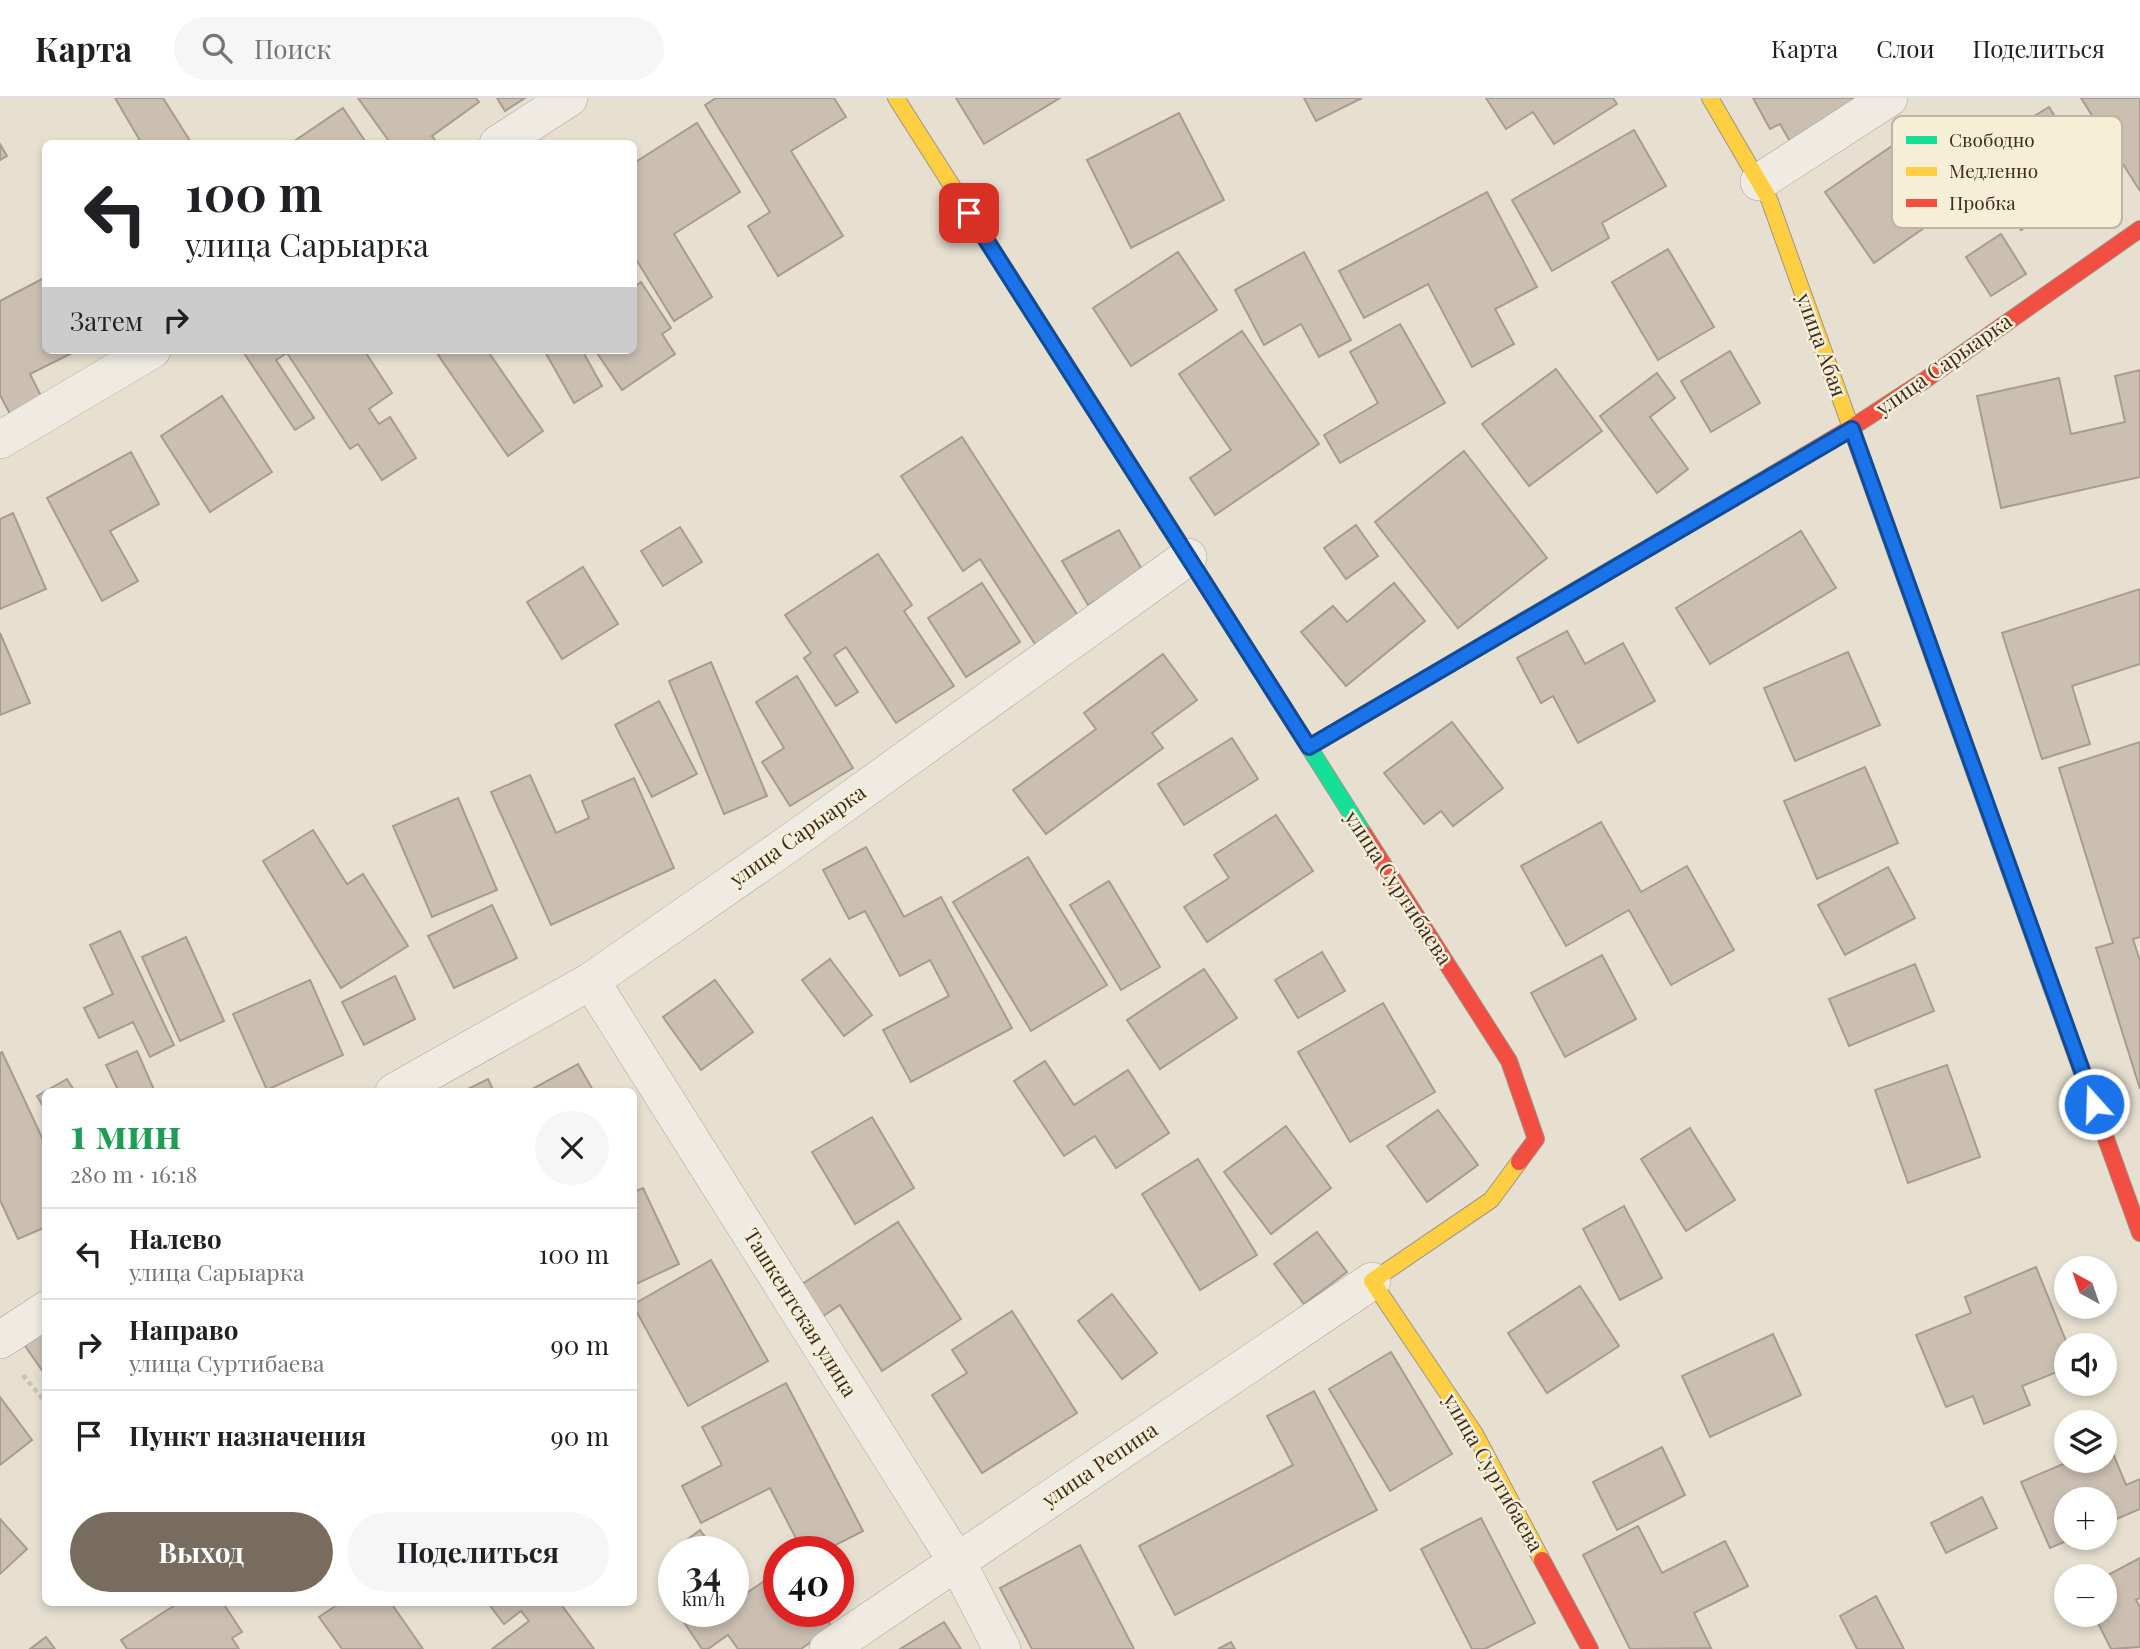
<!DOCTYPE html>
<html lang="ru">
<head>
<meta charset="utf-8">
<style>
	body { margin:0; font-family:"Playfair Display",serif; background:#f6f6f6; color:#202124; height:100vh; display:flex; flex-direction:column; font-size:26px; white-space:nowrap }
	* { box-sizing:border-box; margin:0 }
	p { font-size:23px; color:#757577 }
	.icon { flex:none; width:38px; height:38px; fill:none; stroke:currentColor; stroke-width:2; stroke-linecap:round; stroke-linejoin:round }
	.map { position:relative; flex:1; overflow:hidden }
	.panel { position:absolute; left:42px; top:990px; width:595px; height:518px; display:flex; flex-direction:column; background:#fff; border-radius:10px; box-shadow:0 4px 10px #0003 }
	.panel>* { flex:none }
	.guide { position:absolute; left:42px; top:42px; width:595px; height:214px; border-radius:10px; box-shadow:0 4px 10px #0003; background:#fff; color:#202124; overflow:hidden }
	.needle { width:46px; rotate:320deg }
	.fabs { position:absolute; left:2054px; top:1158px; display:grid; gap:14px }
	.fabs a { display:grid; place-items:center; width:63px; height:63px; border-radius:50%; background:#fff; box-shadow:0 4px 10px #0003; font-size:35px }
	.speed { position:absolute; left:658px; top:1438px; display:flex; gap:14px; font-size:35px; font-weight:700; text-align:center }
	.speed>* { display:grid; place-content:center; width:91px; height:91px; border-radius:50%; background:#fff; box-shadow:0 4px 10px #0003; line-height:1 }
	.speed small { font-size:18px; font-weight:400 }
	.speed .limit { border:10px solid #d22; background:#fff; color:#111 }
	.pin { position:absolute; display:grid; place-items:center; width:60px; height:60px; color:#fff; margin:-30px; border-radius:14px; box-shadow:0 4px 10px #0006 }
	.me { position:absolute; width:77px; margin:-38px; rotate:340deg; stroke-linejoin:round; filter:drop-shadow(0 0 5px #0008) }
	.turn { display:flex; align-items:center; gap:24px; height:147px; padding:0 28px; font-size:32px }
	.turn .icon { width:91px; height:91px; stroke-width:2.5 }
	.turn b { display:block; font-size:49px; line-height:60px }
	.then { display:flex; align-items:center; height:66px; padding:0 28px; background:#0003; gap:14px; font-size:26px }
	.round { display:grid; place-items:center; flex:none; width:74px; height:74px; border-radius:37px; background:#f6f6f6 }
	.overview { display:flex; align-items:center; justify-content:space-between; height:119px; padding:0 28px }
	h1 { font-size:42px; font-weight:700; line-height:52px; color:#1e9e55 }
	.primary-button { display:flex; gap:14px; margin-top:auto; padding:14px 28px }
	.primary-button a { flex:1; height:80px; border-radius:42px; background:#786c5e; color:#fff; font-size:28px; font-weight:700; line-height:80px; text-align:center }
	.primary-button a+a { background:#f6f6f6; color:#202124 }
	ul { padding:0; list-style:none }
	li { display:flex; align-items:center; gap:21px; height:91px; padding:0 28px; border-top:2px solid #e0e0e0 }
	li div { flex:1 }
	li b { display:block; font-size:26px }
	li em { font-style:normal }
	header { display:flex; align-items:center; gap:42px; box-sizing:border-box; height:98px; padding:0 35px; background:#fff; border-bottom:2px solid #e0e0e0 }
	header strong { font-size:33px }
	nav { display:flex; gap:38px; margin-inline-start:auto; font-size:24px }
	.search { width:490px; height:63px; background:#f6f6f6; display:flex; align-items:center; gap:18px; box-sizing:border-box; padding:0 24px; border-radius:38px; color:#757577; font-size:26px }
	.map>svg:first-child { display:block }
	.building { fill:#cbbfb2; stroke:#a89c90; stroke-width:2 }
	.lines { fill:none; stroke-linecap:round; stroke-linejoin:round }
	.street-casing { stroke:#ada599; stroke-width:38 }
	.fast-casing { stroke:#9c958a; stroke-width:18 }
	.slow-casing { stroke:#9c958a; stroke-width:18 }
	.jam-casing { stroke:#9c958a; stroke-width:18 }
	.path { stroke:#c8c2b9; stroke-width:4.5; stroke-dasharray:5 3.5; stroke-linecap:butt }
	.street { stroke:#efebe3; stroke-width:37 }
	.fast { stroke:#16e098; stroke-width:16 }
	.slow { stroke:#ffcf43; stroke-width:16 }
	.jam { stroke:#f24e42; stroke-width:16 }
	.route-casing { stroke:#114b97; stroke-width:18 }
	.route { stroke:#1a73e8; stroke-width:12 }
	.labels { text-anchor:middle; stroke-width:5; stroke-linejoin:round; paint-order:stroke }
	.street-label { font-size:21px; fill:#3d2e20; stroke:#f7eed8 }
	.key { fill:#f7eed8; stroke:#bfb4a1; stroke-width:2 }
	.key-label { font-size:19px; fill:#3d2e20 }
</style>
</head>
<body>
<header>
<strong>Карта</strong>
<div class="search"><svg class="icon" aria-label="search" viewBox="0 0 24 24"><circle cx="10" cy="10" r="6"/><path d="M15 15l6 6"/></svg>Поиск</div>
<nav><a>Карта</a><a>Слои</a><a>Поделиться</a></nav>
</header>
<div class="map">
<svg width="2140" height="1551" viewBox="0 0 2140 1551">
	<rect width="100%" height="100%" fill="#e7e0d1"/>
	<g class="building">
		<path d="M 115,0 L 163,0 L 192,46 L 142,46 Z"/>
		<path d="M 358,0 L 476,0 L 479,4 L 432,38 L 438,46 L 391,46 Z"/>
		<path d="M 497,0 L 525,0 L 505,13 Z"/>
		<path d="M 716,0 L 834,0 L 846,19 L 791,53 L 843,138 L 778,178 L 748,128 L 770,114 L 705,7 Z"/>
		<path d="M 956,0 L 1060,0 L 984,46 Z"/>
		<path d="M 1304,0 L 1362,0 L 1316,23 Z"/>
		<path d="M 1486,0 L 1613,0 L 1617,6 L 1554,46 L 1533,14 L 1506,31 Z"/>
		<path d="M 1753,0 L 1876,0 L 1792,47 L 1780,26 L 1770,31 Z"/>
		<path d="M 2081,0 L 2140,0 L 2140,93 Z"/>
		<path d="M 2049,9 L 2096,86 L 2021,132 L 1975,54 Z"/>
		<path d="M 343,10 L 367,46 L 290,46 Z"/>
		<path d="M 1179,15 L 1224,102 L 1131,150 L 1087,62 Z"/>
		<path d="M 697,25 L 740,94 L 674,136 L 712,199 L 674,223 L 634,158 L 634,65 Z"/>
		<path d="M 1634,32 L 1666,88 L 1602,125 L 1609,140 L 1552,173 L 1512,102 Z"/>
		<path d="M 0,46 L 7,58 L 0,62 Z"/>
		<path d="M 1892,48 L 1941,118 L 1874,165 L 1825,94 Z"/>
		<path d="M 1487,94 L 1537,189 L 1495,211 L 1514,246 L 1472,269 L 1428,186 L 1364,220 L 1339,173 Z"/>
		<path d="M 2001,136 L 2026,176 L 1991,198 L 1966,159 Z"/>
		<path d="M 1668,151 L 1714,229 L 1658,262 L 1612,184 Z"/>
		<path d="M 1178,154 L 1217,212 L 1131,268 L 1093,210 Z"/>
		<path d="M 1304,154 L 1351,242 L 1319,259 L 1301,226 L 1264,247 L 1235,192 Z"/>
		<path d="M 46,179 L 46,252 L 78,252 L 30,276 L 43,302 L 11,318 L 0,297 L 0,203 Z"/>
		<path d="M 641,184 L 671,230 L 662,236 L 675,256 L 622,292 L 595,252 L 634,252 L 634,189 Z"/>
		<path d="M 1400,226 L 1445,305 L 1340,365 L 1324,337 L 1378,305 L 1350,254 Z"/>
		<path d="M 1242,233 L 1319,346 L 1215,417 L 1190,380 L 1231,352 L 1179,276 Z"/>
		<path d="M 242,252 L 364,252 L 392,295 L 369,311 L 379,326 L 390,319 L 416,360 L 382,382 L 358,346 L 350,351 L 287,255 L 276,262 L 314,320 L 295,332 Z"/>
		<path d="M 445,252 L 487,252 L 543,333 L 508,358 L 438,257 Z"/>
		<path d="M 544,252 L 582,252 L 602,288 L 574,305 Z"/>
		<path d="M 1730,253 L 1760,305 L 1711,334 L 1681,283 Z"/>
		<path d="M 1556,271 L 1602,333 L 1529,388 L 1482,326 Z"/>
		<path d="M 2140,272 L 2140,379 L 2001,410 L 1977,298 L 2059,280 L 2071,336 L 2125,324 L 2115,278 Z"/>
		<path d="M 1657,275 L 1675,300 L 1650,319 L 1688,371 L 1657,395 L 1600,318 Z"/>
		<path d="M 222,298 L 272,374 L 210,414 L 161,338 Z"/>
		<path d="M 962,339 L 1080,521 L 1037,549 L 980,461 L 963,473 L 901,378 Z"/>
		<path d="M 1464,353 L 1547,460 L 1458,530 L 1375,424 Z"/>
		<path d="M 131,354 L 159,406 L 110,433 L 138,483 L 102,503 L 47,400 Z"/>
		<path d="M 13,415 L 46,491 L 0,511 L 0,421 Z"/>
		<path d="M 1356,427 L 1378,458 L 1346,481 L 1324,450 Z"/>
		<path d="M 680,429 L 702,464 L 663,488 L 641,453 Z"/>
		<path d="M 1119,432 L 1144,475 L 1088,507 L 1062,463 Z"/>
		<path d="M 1801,433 L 1836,490 L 1710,566 L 1676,510 Z"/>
		<path d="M 878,456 L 912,507 L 904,513 L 954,588 L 896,625 L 846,549 L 834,557 L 858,594 L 836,608 L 804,560 L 811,555 L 785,517 Z"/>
		<path d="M 583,469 L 618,526 L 562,561 L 527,504 Z"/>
		<path d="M 982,485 L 1020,544 L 966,579 L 928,520 Z"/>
		<path d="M 1394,485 L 1425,523 L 1346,588 L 1301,534 L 1333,508 L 1347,524 Z"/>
		<path d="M 2140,491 L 2140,566 L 2072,588 L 2090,646 L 2042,661 L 2002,535 Z"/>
		<path d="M 1567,533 L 1585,566 L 1623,545 L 1655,603 L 1578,645 L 1553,598 L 1541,605 L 1517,560 Z"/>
		<path d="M 0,535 L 30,605 L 0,617 Z"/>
		<path d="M 1848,554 L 1880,627 L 1795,663 L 1764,590 Z"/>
		<path d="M 1163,556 L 1197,602 L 1152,635 L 1163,650 L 1046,736 L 1013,692 L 1096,631 L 1084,615 Z"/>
		<path d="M 711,564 L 767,698 L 724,716 L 669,583 Z"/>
		<path d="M 797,578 L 853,670 L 790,708 L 762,664 L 784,650 L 756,604 Z"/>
		<path d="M 659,603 L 697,676 L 652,699 L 615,627 Z"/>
		<path d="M 1452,624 L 1503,690 L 1453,728 L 1441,713 L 1424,726 L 1384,675 Z"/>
		<path d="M 1232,640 L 1258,681 L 1184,727 L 1158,686 Z"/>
		<path d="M 2140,644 L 2140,839 L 2133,841 L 2140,863 L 2140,991 L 2096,850 L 2113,845 L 2059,670 Z"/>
		<path d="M 1865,669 L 1898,745 L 1817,781 L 1784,703 Z"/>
		<path d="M 530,677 L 556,735 L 589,720 L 582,703 L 634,680 L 674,770 L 551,827 L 491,694 Z"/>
		<path d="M 458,700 L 497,792 L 432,819 L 393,728 Z"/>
		<path d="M 1276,717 L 1313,773 L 1207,844 L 1184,809 L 1229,780 L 1214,757 Z"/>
		<path d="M 1601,724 L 1641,794 L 1687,768 L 1734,852 L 1671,887 L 1629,812 L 1566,848 L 1521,768 Z"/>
		<path d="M 313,732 L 347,786 L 363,776 L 408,848 L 341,890 L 263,763 Z"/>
		<path d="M 866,749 L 904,819 L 941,799 L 1012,930 L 911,984 L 883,932 L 949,898 L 930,862 L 900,878 L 865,813 L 849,821 L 823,772 Z"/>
		<path d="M 1028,759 L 1107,887 L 1031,933 L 953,804 Z"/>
		<path d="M 1888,769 L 1915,820 L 1845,857 L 1818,807 Z"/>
		<path d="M 1109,783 L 1160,869 L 1121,892 L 1070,807 Z"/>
		<path d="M 492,807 L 517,860 L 454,890 L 428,838 Z"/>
		<path d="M 120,833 L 174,947 L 150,959 L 133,924 L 99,940 L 84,910 L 113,896 L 90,847 Z"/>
		<path d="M 186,839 L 224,923 L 180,943 L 142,859 Z"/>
		<path d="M 1322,854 L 1345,893 L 1298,920 L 1275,882 Z"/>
		<path d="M 1602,857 L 1636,921 L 1565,959 L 1531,895 Z"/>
		<path d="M 830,861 L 872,917 L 844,938 L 802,882 Z"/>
		<path d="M 1915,866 L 1934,913 L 1849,948 L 1829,901 Z"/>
		<path d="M 1204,871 L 1237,920 L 1160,971 L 1127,922 Z"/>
		<path d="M 395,878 L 415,921 L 364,947 L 342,904 Z"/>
		<path d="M 310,882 L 343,957 L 267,992 L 233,916 Z"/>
		<path d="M 715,882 L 753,934 L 701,972 L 663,919 Z"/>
		<path d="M 1383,905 L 1435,994 L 1350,1044 L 1298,954 Z"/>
		<path d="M 137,953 L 155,994 L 119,994 L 106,967 Z"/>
		<path d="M 2,954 L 46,1048 L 46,1129 L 18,1141 L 0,1102 L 0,955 Z"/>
		<path d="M 1045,963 L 1074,1007 L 1128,972 L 1169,1035 L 1116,1070 L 1095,1038 L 1064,1058 L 1014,983 Z"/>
		<path d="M 578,966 L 594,994 L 527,994 Z"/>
		<path d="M 1947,967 L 1980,1059 L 1908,1085 L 1875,992 Z"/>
		<path d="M 67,981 L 75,994 L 46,994 L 46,1013 L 37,998 Z"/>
		<path d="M 488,981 L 494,994 L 462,994 Z"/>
		<path d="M 1438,1012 L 1478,1067 L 1427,1104 L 1387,1048 Z"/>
		<path d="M 872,1019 L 914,1090 L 855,1126 L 812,1054 Z"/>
		<path d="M 1286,1028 L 1331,1090 L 1271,1136 L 1224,1074 Z"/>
		<path d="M 1690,1030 L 1735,1102 L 1686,1133 L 1641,1061 Z"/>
		<path d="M 1198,1061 L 1257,1157 L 1200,1192 L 1142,1096 Z"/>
		<path d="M 643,1090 L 679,1166 L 634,1187 L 634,1094 Z"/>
		<path d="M 1624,1108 L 1662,1180 L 1620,1202 L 1583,1131 Z"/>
		<path d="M 898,1124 L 961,1221 L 882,1273 L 840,1207 L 820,1220 L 799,1188 Z"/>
		<path d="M 1317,1134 L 1347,1174 L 1304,1206 L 1274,1166 Z"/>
		<path d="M 711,1162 L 768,1263 L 688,1308 L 634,1209 L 634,1206 Z"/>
		<path d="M 2036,1169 L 2068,1248 L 2067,1270 L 2022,1288 L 2030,1307 L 1984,1326 L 1973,1298 L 1946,1309 L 1916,1237 L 1971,1215 L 1965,1199 Z"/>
		<path d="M 1580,1188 L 1619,1248 L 1547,1295 L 1508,1235 Z"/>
		<path d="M 1112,1196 L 1157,1255 L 1122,1281 L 1078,1223 Z"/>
		<path d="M 1012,1213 L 1077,1315 L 982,1375 L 932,1297 L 967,1275 L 952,1252 Z"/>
		<path d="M 46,1230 L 46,1278 L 23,1245 Z"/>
		<path d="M 1773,1236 L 1801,1297 L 1710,1339 L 1682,1278 Z"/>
		<path d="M 1391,1254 L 1452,1356 L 1390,1393 L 1329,1291 Z"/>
		<path d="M 786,1285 L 863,1433 L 822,1454 L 803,1454 L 770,1390 L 701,1425 L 682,1388 L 722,1367 L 702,1329 Z"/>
		<path d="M 1314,1293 L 1377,1412 L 1175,1517 L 1139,1448 L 1293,1367 L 1267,1318 Z"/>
		<path d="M 0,1299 L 32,1342 L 0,1367 Z"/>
		<path d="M 2109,1346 L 2126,1387 L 2140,1381 L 2140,1411 L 2105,1426 L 2105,1402 L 2067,1402 L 2067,1440 L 2073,1440 L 2050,1450 L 2021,1384 L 2070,1363 L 2105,1363 L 2105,1348 Z"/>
		<path d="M 1662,1349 L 1685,1397 L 1617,1432 L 1593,1384 Z"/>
		<path d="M 1982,1399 L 1997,1430 L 1946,1455 L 1931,1425 Z"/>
		<path d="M 1481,1420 L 1535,1525 L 1485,1551 L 1472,1551 L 1421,1451 Z"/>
		<path d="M 0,1421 L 27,1451 L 0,1476 Z"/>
		<path d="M 1638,1428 L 1662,1475 L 1725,1443 L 1748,1488 L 1694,1515 L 1711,1550 L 1630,1551 L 1583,1457 Z"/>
		<path d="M 700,1432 L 716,1454 L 688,1454 L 682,1446 Z"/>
		<path d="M 1080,1447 L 1134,1551 L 1032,1551 L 1000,1490 Z"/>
		<path d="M 2140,1460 L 2140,1500 L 2136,1502 L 2140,1509 L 2140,1549 L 2111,1551 L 2094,1517 L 2105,1517 L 2104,1479 Z"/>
		<path d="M 779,1473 L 779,1514 L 822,1514 L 832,1529 L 801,1551 L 738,1551 L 728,1537 L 708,1551 L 702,1551 L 677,1514 L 733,1514 L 733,1479 L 745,1496 Z"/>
		<path d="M 674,1490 L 674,1510 L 664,1496 Z"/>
		<path d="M 1876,1498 L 1904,1551 L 1857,1551 L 1840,1518 Z"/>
		<path d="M 178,1505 L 223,1505 L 242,1534 L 232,1540 L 239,1551 L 127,1551 L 121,1542 Z"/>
		<path d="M 340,1505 L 391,1505 L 423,1551 L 342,1551 L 319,1519 Z"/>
		<path d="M 488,1505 L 560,1505 L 594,1551 L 492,1551 L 529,1523 L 521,1513 L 504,1526 Z"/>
		<path d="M 944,1524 L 961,1551 L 900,1551 Z"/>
		<path d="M 46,1539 L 55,1551 L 30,1551 Z"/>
		<path d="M 1231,1544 L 1235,1551 L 1218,1551 Z"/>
	</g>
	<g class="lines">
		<g class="street-casing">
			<g id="street">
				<path d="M 498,46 L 569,0"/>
				<path d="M 1759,84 L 1889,0"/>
				<path d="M 0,342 L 152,252"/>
				<path d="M 591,883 L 957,1464 L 1002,1551"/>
				<path d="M 394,994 L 591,883 L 791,744 L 1188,459"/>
				<path d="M 0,1242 L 46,1212"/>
				<path d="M 828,1551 L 1372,1183"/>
			</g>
		</g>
		<g class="fast-casing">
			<g id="fast">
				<path d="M 1159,413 L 1364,736"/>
				<path d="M 1921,525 L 2069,938"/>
			</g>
		</g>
		<g class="slow-casing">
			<g id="slow">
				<path d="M 896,0 L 1159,413"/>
				<path d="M 1710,0 L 1769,101 L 1921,525"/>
				<path d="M 1309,649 L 1772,377"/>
				<path d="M 1519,1064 L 1491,1102 L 1372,1183 L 1475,1336 L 1542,1462"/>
			</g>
		</g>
		<g class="jam-casing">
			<g id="jam">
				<path d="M 1772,377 L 1851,330 L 1925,282 L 2140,131"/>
				<path d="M 1364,736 L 1509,963 L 1536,1041 L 1519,1064"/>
				<path d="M 2069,938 L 2140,1135"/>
				<path d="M 1542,1462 L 1590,1551"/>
			</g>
		</g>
		<path class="path" d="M 23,1277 L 46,1305"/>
		<use href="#street" class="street"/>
		<use href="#fast" class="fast"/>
		<use href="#slow" class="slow"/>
		<use href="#jam" class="jam"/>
	</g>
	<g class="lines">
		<g class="route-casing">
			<path id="route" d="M 969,115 L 1309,649 L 1852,331 L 2094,1006"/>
		</g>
		<use href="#route" class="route"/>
	</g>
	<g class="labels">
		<g class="street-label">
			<text transform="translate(1821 247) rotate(70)" y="7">улица Абая</text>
			<text transform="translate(1944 267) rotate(-35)" y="7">улица Сарыарка</text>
			<text transform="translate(798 738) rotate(-35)" y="7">улица Сарыарка</text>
			<text transform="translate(1398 790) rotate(57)" y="7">улица Суртибаева</text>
			<text transform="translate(800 1215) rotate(58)" y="7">Ташкентская улица</text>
			<text transform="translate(1100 1367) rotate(-34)" y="7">улица Репина</text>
			<text transform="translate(1493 1375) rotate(60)" y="7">улица Суртибаева</text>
		</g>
	</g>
	<rect x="1892" y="18" width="230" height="112" rx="10" class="key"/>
	<rect x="1906" y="38" width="31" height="8" fill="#16e098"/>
	<rect x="1906" y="69" width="31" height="9" fill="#ffcf43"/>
	<rect x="1906" y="101" width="31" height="8" fill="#f24e42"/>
	<g class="key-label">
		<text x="1949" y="49">Свободно</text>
		<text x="1949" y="80">Медленно</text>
		<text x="1949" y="112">Пробка</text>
	</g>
</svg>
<div class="fabs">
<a><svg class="needle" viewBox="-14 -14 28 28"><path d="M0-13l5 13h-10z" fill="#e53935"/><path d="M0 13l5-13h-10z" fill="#757577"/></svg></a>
<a><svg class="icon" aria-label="sound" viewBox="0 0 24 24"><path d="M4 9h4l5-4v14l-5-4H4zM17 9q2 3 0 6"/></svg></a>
<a><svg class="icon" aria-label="layers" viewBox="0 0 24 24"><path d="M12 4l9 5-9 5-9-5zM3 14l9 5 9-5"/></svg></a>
<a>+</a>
<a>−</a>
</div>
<div class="speed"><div>34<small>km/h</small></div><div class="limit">40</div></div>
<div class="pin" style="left:969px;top:115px;background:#d93025"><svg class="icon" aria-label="arrive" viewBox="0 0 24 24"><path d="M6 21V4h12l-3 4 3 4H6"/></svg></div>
<svg class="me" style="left:2094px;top:1006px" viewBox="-20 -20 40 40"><circle r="17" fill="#1a73e8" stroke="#fff" stroke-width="3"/><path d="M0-11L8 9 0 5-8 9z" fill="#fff"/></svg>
<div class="guide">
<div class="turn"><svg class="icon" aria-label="left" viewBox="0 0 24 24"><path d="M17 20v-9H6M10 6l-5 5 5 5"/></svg><div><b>100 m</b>улица Сарыарка</div></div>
<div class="then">Затем<svg class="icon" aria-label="right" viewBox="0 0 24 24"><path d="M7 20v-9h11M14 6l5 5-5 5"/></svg></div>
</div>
<section class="panel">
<div class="overview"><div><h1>1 мин</h1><p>280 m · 16:18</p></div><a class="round"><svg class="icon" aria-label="close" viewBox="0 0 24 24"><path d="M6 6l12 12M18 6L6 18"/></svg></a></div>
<ul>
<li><svg class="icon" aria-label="left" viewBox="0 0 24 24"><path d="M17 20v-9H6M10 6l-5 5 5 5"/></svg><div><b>Налево</b><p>улица Сарыарка</p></div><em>100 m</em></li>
<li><svg class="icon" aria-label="right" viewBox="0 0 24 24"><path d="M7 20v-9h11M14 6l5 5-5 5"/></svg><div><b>Направо</b><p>улица Суртибаева</p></div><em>90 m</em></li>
<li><svg class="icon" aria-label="arrive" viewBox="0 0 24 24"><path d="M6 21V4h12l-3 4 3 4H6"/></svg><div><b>Пункт назначения</b></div><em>90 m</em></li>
</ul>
<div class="primary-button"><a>Выход</a><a>Поделиться</a></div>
</section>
</div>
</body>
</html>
